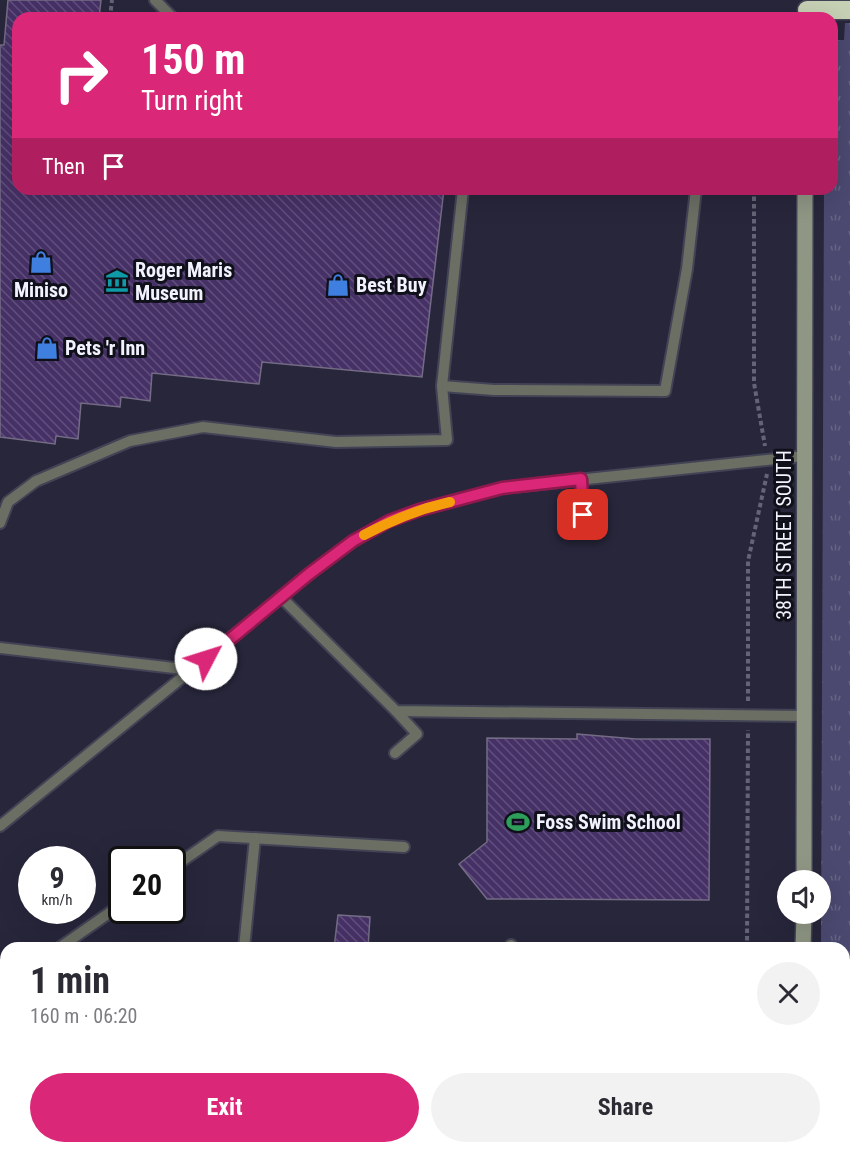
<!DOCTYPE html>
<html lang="en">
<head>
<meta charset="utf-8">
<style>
	body { margin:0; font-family:"Roboto Condensed",sans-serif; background:#f2f2f3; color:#2b2b33; height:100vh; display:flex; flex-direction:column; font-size:22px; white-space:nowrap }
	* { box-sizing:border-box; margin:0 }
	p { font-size:20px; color:#7c7c81 }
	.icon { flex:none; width:33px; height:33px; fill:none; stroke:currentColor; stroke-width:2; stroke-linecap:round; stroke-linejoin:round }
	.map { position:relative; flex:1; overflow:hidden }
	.side { position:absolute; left:0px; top:942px; width:850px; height:212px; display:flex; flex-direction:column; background:#fff; border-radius:18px 18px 0 0; box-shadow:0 6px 24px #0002 }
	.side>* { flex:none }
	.banner { position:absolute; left:12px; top:12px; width:826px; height:183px; border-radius:18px; box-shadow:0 6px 24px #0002; background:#db2777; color:#fff; overflow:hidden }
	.fabs { position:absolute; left:777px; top:870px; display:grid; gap:12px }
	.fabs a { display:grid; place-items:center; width:54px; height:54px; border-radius:50%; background:#fff; box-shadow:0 6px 24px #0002; font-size:30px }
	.speed { position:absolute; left:18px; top:846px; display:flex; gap:12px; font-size:30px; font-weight:700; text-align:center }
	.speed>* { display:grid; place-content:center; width:78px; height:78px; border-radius:50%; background:#fff; box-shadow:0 6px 24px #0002; line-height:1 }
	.speed small { font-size:15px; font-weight:400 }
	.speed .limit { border:3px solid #111; border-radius:9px; background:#fff; color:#111 }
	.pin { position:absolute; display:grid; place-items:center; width:51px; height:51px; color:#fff; margin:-26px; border-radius:12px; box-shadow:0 3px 9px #0006 }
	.me { position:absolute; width:66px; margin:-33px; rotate:50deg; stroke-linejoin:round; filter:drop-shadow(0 0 4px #0008) }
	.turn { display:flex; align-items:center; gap:21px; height:126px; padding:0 30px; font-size:27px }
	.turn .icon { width:78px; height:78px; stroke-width:2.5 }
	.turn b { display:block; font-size:42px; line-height:51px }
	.then { display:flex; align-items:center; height:57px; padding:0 30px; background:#0003; gap:12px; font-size:22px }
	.round { display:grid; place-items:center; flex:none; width:63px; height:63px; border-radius:32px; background:#f2f2f3 }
	.summary { display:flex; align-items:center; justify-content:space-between; height:102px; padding:0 30px }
	h1 { font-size:36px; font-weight:700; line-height:45px }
	.cta { display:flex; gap:12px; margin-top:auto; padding:12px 30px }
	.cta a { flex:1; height:69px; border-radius:36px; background:#db2777; color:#fff; font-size:24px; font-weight:700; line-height:69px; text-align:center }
	.cta a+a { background:#f2f2f3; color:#2b2b33 }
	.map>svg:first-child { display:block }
	.grass { fill:url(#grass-tufts) }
	.building { fill:url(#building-back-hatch); stroke:#746c85; stroke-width:1.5 }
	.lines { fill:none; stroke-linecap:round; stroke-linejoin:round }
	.lane-casing { stroke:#434356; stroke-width:14 }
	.secondary-casing { stroke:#434356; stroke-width:18 }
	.highway-casing { stroke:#434356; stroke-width:21 }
	.path { stroke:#656476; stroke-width:4; stroke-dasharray:4.5 3; stroke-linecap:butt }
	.lane { stroke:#6a6e63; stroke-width:10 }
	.secondary { stroke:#8f9684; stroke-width:15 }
	.highway { stroke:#c6d0b4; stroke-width:18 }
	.route-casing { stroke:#8e194d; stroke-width:15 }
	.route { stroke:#db2777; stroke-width:10 }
	.slow { stroke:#f59e0b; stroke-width:10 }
	.labels { text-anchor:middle; stroke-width:6; stroke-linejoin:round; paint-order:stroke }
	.poi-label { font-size:20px; font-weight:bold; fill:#f1f2fd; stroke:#10101a; text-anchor:start }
	.street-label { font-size:20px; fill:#f1f2fd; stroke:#10101a }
</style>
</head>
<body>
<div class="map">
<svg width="850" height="1153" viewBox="0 0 850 1153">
	<defs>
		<pattern id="grass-tufts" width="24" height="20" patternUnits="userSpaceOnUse" patternTransform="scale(1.5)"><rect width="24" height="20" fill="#4b4970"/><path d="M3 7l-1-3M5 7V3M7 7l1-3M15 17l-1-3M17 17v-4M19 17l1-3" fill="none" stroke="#656485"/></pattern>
		<pattern id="building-back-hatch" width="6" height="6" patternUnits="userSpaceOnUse" patternTransform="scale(1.5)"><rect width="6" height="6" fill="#463166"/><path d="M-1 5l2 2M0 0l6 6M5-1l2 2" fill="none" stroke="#614f7d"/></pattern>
	</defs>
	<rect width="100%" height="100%" fill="#27263b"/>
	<path class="grass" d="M 845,23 L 850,23 L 850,1153 L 820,1153 L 820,1148 L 844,1148 L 844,948 L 821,948 L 824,189 L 832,189 L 833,40 L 844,40 Z"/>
	<g class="building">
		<path d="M 8,0 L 101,0 L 99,18 L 18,18 L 18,189 L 444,189 L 422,377 L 262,362 L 259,384 L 152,373 L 150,401 L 121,397 L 120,407 L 81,403 L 78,439 L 56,436 L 55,444 L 0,437 L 0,45 L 4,45 Z"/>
		<path d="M 577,734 L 636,739 L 710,739 L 709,900 L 487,899 L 459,864 L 487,842 L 487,738 L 577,739 Z"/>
		<path d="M 338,915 L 370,917 L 368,948 L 334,948 Z"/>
		<path d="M 276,1148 L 474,1148 L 474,1153 L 275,1153 Z"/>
	</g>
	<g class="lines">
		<g class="lane-casing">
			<g id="lane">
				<path d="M 155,0 L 173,18"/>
				<path d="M 442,386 L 494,390 L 665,391 L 687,269 L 696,189"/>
				<path d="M 581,479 L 584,533"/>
				<path d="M 0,523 L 8,502 L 36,481 L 130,441 L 203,427 L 336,442 L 447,440 L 442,386 L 463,189"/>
				<path d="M 281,597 L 396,711 L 806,716"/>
				<path d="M 0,648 L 192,670"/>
				<path d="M 395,753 L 417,734 L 396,711"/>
				<path d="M 0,826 L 309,574 L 353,541 L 389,521 L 419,510 L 502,488 L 805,456"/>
				<path d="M 172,868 L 218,836 L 404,847"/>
				<path d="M 59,948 L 122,904"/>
				<path d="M 244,948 L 255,838"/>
				<path d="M 510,948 L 511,945"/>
				<path d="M 0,996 L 6,991"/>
				<path d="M 0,1084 L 6,1084"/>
				<path d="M 222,1153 L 222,1148"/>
				<path d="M 492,1153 L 492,1148"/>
				<path d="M 708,1153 L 708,1148"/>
			</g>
		</g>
		<g class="secondary-casing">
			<g id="secondary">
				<path d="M 804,880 L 805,189"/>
				<path d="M 803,948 L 804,914"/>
				<path d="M 803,1148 L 803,1153"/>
			</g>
		</g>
		<g class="highway-casing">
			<path id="highway" d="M 807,10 L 850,10"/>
		</g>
		<g class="path">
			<path d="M 110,18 L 112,0"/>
			<path d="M 754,189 L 754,383 L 765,446"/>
			<path d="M 748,701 L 748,561 L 767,474"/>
			<path d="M 747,948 L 748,730"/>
			<path d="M 746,1153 L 746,1148"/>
		</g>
		<use href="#lane" class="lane"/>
		<use href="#secondary" class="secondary"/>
		<use href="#highway" class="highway"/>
	</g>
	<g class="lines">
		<g class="route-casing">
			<path id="route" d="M 206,659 L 309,574 L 353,541 L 389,521 L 419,510 L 502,488 L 581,479 L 583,515"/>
		</g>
		<use href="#route" class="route"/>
		<path class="slow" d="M 364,535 C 392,520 419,509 450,502"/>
	</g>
	<defs>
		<g id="shop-bare" transform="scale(1.8)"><path d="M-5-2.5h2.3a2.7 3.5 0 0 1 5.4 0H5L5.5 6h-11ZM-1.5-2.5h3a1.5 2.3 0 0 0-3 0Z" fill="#3f7fe0" stroke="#10101a" stroke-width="2.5" paint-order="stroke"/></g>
		<g id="museum-bare" transform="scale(1.8)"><path d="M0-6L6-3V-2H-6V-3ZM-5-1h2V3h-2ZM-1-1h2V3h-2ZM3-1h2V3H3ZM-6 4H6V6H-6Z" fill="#0f9aa8" stroke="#10101a" stroke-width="2.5" paint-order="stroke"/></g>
		<g id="stadium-bare" transform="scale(1.8)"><path d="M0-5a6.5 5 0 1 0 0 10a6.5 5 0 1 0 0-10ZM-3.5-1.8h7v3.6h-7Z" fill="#2e9e5b" stroke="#10101a" stroke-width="2.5" paint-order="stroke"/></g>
	</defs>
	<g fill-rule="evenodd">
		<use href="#shop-bare" x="41" y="262"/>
		<use href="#museum-bare" x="117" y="281"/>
		<use href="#shop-bare" x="338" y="285"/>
		<use href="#shop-bare" x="47" y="348"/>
		<use href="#stadium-bare" x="518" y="822"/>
	</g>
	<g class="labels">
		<g class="poi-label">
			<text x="135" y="277">Roger Maris<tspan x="135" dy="23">Museum</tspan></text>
			<text x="356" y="292">Best Buy</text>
			<text x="41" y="297" text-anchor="middle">Miniso</text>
			<text x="65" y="355">Pets 'r Inn</text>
			<text x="536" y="829">Foss Swim School</text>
		</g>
		<g class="street-label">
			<text transform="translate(784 535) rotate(-90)" y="7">38TH STREET SOUTH</text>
		</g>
	</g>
</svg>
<div class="fabs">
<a><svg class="icon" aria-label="sound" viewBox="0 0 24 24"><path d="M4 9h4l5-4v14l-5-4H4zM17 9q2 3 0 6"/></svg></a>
</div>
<div class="speed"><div>9<small>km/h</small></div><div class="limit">20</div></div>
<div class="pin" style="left:583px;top:515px;background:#d93025"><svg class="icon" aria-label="arrive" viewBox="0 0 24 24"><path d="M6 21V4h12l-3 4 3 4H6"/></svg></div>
<svg class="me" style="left:206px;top:659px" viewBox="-20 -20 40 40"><circle r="19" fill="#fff"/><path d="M0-13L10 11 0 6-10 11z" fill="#db2777"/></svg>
<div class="banner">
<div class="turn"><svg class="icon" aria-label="right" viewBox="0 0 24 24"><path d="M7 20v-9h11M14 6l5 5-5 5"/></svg><div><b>150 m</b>Turn right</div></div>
<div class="then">Then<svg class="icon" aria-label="arrive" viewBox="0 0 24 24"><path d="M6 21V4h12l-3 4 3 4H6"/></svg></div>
</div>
<section class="side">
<div class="summary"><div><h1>1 min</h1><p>160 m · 06:20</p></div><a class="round"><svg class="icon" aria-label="close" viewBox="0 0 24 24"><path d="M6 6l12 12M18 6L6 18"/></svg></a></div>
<div class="cta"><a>Exit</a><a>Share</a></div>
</section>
</div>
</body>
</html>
